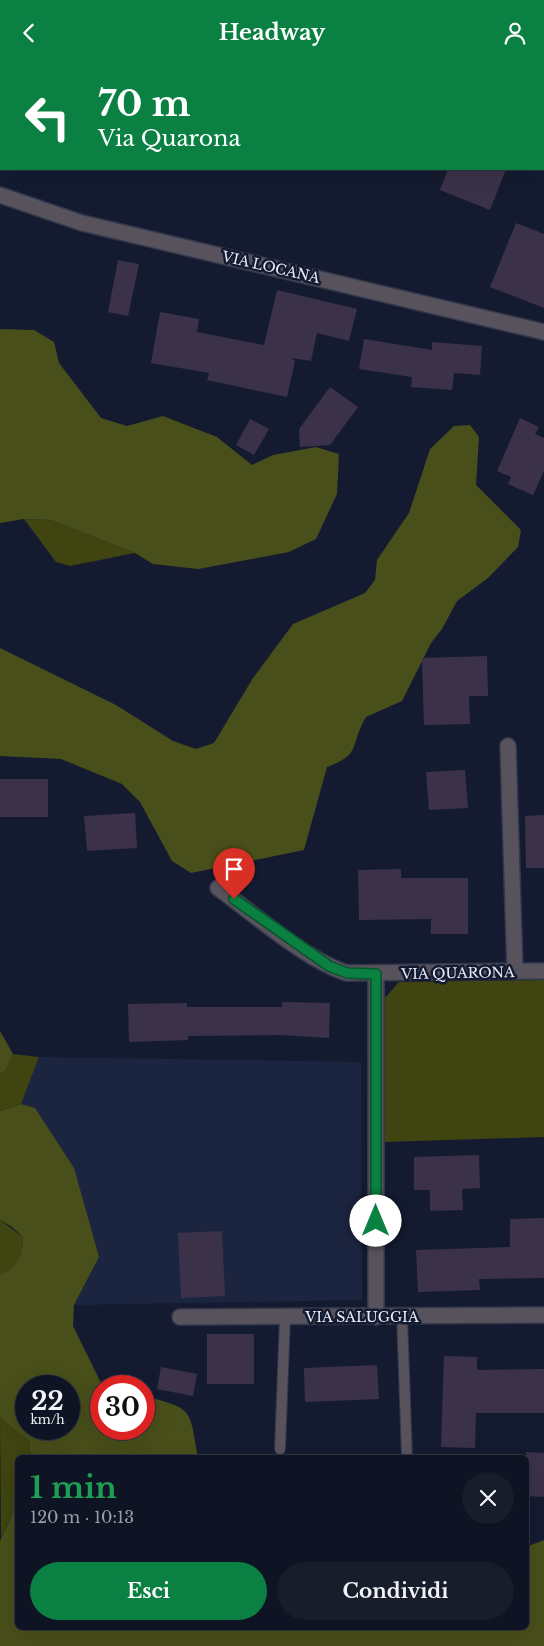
<!DOCTYPE html>
<html lang="it">
<head>
<meta charset="utf-8">
<style>
	body { margin:0; font-family:"Libre Baskerville",serif; background:#181d2c; color:#f1f3f6; height:100vh; display:flex; flex-direction:column; font-size:19px; white-space:nowrap }
	* { box-sizing:border-box; margin:0 }
	p { font-size:16px; color:#9b9ea6 }
	.icon { flex:none; width:28px; height:28px; fill:none; stroke:currentColor; stroke-width:2; stroke-linecap:round; stroke-linejoin:round }
	.map { position:relative; flex:1; overflow:hidden }
	.side { position:absolute; left:15px; top:1390px; width:514px; height:175px; display:flex; flex-direction:column; background:#0f1424; border-radius:8px; box-shadow:0 5px 20px #0002,0 0 0 1px #2f3341 }
	.side>* { flex:none }
	.top-card { position:absolute; left:0px; top:0px; width:545px; height:105px; box-shadow:0 5px 20px #0002,0 0 0 1px #2f3341; background:#0b8043; color:#fff; overflow:hidden }
	.speed { position:absolute; left:15px; top:1310px; display:flex; gap:10px; font-size:25px; font-weight:700; text-align:center }
	.speed>* { display:grid; place-content:center; width:65px; height:65px; border-radius:50%; background:#0f1424; box-shadow:0 5px 20px #0002,0 0 0 1px #2f3341; line-height:1 }
	.speed small { font-size:12px; font-weight:400 }
	.speed .limit { border:8px solid #d22; background:#fff; color:#111 }
	.pin { position:absolute; display:grid; place-items:center; width:42px; height:42px; color:#fff; margin:-51px -21px; border-radius:50% 50% 50% 0; rotate:-45deg; box-shadow:0 0 5px #0007 }
	.pin .icon { rotate:45deg }
	.me { position:absolute; width:55px; margin:-28px; rotate:0deg; stroke-linejoin:round; filter:drop-shadow(0 0 4px #0008) }
	.turn { display:flex; align-items:center; gap:18px; height:105px; padding:0 15px; font-size:22px }
	.turn .icon { width:65px; height:65px; stroke-width:2.5 }
	.turn b { display:block; font-size:35px; line-height:42px }
	.round { display:grid; place-items:center; flex:none; width:52px; height:52px; border-radius:26px; background:#181d2c }
	.overview { display:flex; align-items:center; justify-content:space-between; height:85px; padding:0 15px }
	h1 { font-size:30px; font-weight:800; line-height:38px; color:#1e9e55 }
	.cta { display:flex; gap:10px; margin-top:auto; padding:10px 15px }
	.cta a { flex:1; height:58px; border-radius:30px; background:#0b8043; color:#fff; font-size:20px; font-weight:800; line-height:58px; text-align:center }
	.cta a+a { background:#181d2c; color:#f1f3f6 }
	header { display:flex; justify-content:space-between; align-items:center; height:65px; padding:0 15px; background:#0b8043; color:#fff; font-size:22px; font-weight:800 }
	.map>svg:first-child { display:block }
	.built { fill:#1c2540 }
	.green { fill:#3f4410 }
	.forest { fill:#494f1a; fill-rule:evenodd }
	.building { fill:#3b324a }
	.lines { fill:none; stroke-linecap:round; stroke-linejoin:round }
	.lane-casing { stroke:#31384c; stroke-width:12 }
	.street-casing { stroke:#31384c; stroke-width:18 }
	.lane { stroke:#58525c; stroke-width:10 }
	.street { stroke:#58525c; stroke-width:15 }
	.route-casing { stroke:#07532c; stroke-width:12 }
	.route { stroke:#0b8043; stroke-width:9 }
	.labels { text-anchor:middle; stroke-width:5; stroke-linejoin:round; paint-order:stroke }
	.street-label { font-size:14px; fill:#e5ebf9; stroke:#141b30 }
</style>
</head>
<body>
<header><svg class="icon" aria-label="back" viewBox="0 0 24 24"><path d="M15 5l-7 7 7 7"/></svg>Headway<svg class="icon" aria-label="person" viewBox="0 0 24 24"><circle cx="12" cy="8" r="4"/><path d="M4 21q1-7 8-7t8 7"/></svg></header>
<div class="map">
<svg width="544" height="1581" viewBox="0 0 544 1581">
	<rect width="100%" height="100%" fill="#141b30"/>
	<path class="built" d="M 39,992 L 361,997 L 362,1235 L 74,1240 L 99,1192 L 35,1043 L 21,1039 Z"/>
	<g class="green">
		<path d="M 24,454 L 50,455 L 135,488 L 70,501 L 56,497 Z"/>
		<path d="M 544,915 L 544,1072 L 385,1077 L 384,934 L 399,917 Z"/>
		<path d="M 13,989 L 39,992 L 21,1039 L 0,1046 L 0,1009 L 5,1006 Z"/>
		<path d="M 0,1155 L 23,1172 C 22,1194 20,1200 0,1210 Z"/>
		<path d="M 0,1353 L 29,1376 L 31,1392 L 18,1392 L 17,1439 L 1,1473 Z"/>
	</g>
	<g class="forest">
		<path d="M 0,264 L 34,265 L 54,277 L 59,298 L 101,353 L 127,361 L 163,351 L 217,372 L 252,400 L 273,390 L 316,382 L 339,389 L 337,429 L 316,474 L 289,487 L 198,504 L 153,499 L 135,488 L 50,455 L 24,454 L 0,458 Z"/>
		<path d="M 470,360 L 479,372 L 476,420 L 521,465 L 518,482 L 488,513 L 457,536 L 442,564 L 431,578 L 402,636 L 366,652 C 349,680 363,689 327,702 L 304,785 L 191,808 L 172,796 L 140,737 L 122,719 L 61,694 L 0,691 L 0,583 L 116,640 L 173,676 L 196,684 L 214,678 L 253,613 L 293,559 L 365,528 L 375,515 L 377,495 L 409,448 L 430,384 L 454,361 Z"/>
		<path d="M 0,966 L 13,989 L 5,1006 L 0,1009 Z"/>
		<path d="M 21,1039 L 35,1043 L 74,1103 L 99,1192 L 74,1240 L 73,1261 L 100,1316 L 109,1321 L 101,1321 L 101,1364 L 144,1364 L 144,1331 C 194,1344 189,1343 198,1392 L 31,1392 L 29,1376 L 0,1353 L 0,1210 C 19,1200 22,1194 23,1172 L 12,1162 L 0,1155 L 0,1046 ZM 26,1321 L 69,1321 L 69,1364 L 26,1364 Z"/>
		<path d="M 17,1439 L 18,1562 L 526,1562 L 526,1482 L 544,1475 L 544,1581 L 0,1581 L 0,1476 Z"/>
	</g>
	<g class="building">
		<path d="M 448,104 L 506,104 L 490,145 L 440,125 Z"/>
		<path d="M 516,158 L 544,169 L 544,243 L 490,222 Z"/>
		<path d="M 118,195 L 139,199 L 128,251 L 108,247 Z"/>
		<path d="M 277,225 L 357,244 L 349,276 L 317,268 L 311,296 L 291,293 L 295,296 L 287,332 L 207,315 L 209,308 L 151,298 L 160,247 L 199,254 L 197,267 L 264,280 Z"/>
		<path d="M 364,274 L 432,285 L 432,277 L 482,281 L 480,310 L 454,308 L 452,325 L 411,322 L 412,312 L 359,304 Z"/>
		<path d="M 330,322 L 358,342 L 330,380 L 300,382 L 299,364 Z"/>
		<path d="M 520,353 L 539,362 L 535,369 L 544,373 L 544,406 L 533,430 L 508,419 L 511,412 L 497,406 Z"/>
		<path d="M 250,354 L 269,364 L 254,390 L 236,380 Z"/>
		<path d="M 487,591 L 488,631 L 469,631 L 470,659 L 424,660 L 422,593 Z"/>
		<path d="M 465,705 L 468,743 L 429,745 L 426,707 Z"/>
		<rect x="0" y="714" width="48" height="38"/>
		<path d="M 135,748 L 137,783 L 87,786 L 84,751 Z"/>
		<path d="M 544,750 L 544,803 L 526,803 L 525,751 Z"/>
		<path d="M 401,804 L 401,813 L 468,813 L 468,869 L 431,869 L 431,854 L 359,855 L 358,805 Z"/>
		<path d="M 282,937 L 330,938 L 329,973 L 281,970 L 188,971 L 188,975 L 129,977 L 128,939 L 187,938 L 187,942 L 282,942 Z"/>
		<path d="M 479,1090 L 480,1123 L 462,1124 L 463,1145 L 430,1146 L 430,1125 L 414,1125 L 414,1092 Z"/>
		<path d="M 544,1153 L 544,1213 L 479,1214 L 480,1225 L 418,1227 L 416,1185 L 510,1182 L 510,1154 Z"/>
		<path d="M 222,1166 L 225,1231 L 181,1233 L 178,1168 Z"/>
		<rect x="207" y="1269" width="47" height="50"/>
		<path d="M 444,1291 L 477,1292 L 477,1305 L 544,1304 L 544,1348 L 476,1348 L 475,1383 L 441,1382 Z"/>
		<path d="M 377,1300 L 379,1334 L 305,1337 L 304,1303 Z"/>
		<path d="M 161,1302 L 197,1309 L 193,1331 L 157,1324 Z"/>
		<path d="M 526,1387 L 544,1388 L 544,1432 L 526,1431 Z"/>
	</g>
	<g class="lines">
		<g class="lane-casing">
			<g id="lane">
				<path d="M 402,1251 L 407,1392"/>
				<path d="M 280,1384 L 285,1252"/>
			</g>
		</g>
		<g class="street-casing">
			<g id="street">
				<path d="M 0,130 L 82,158 L 544,267"/>
				<path d="M 508,681 L 515,907"/>
				<path d="M 218,823 C 254,849 306,895 347,908 L 544,906"/>
				<path d="M 180,1252 L 544,1250"/>
				<path d="M 376,1252 L 376,909"/>
			</g>
		</g>
		<use href="#lane" class="lane"/>
		<use href="#street" class="street"/>
	</g>
	<g class="lines">
		<g class="route-casing">
			<path id="route" d="M 234,834 L 329,901 L 347,908 L 376,909 L 376,1156"/>
		</g>
		<use href="#route" class="route"/>
	</g>
	<g class="labels">
		<g class="street-label">
			<text transform="translate(271 202) rotate(13)" y="5">VIA LOCANA</text>
			<text transform="translate(458 908) rotate(-1)" y="5">VIA QUARONA</text>
			<text x="362" y="1257">VIA SALUGGIA</text>
		</g>
	</g>
</svg>
<div class="speed"><div>22<small>km/h</small></div><div class="limit">30</div></div>
<div class="pin" style="left:234px;top:834px;background:#d93025"><svg class="icon" aria-label="arrive" viewBox="0 0 24 24"><path d="M6 21V4h12l-3 4 3 4H6"/></svg></div>
<svg class="me" style="left:376px;top:1156px" viewBox="-20 -20 40 40"><circle r="19" fill="#fff"/><path d="M0-13L10 11 0 6-10 11z" fill="#0b8043"/></svg>
<div class="top-card">
<div class="turn"><svg class="icon" aria-label="left" viewBox="0 0 24 24"><path d="M17 20v-9H6M10 6l-5 5 5 5"/></svg><div><b>70 m</b>Via Quarona</div></div>
</div>
<section class="side">
<div class="overview"><div><h1>1 min</h1><p>120 m · 10:13</p></div><a class="round"><svg class="icon" aria-label="close" viewBox="0 0 24 24"><path d="M6 6l12 12M18 6L6 18"/></svg></a></div>
<div class="cta"><a>Esci</a><a>Condividi</a></div>
</section>
</div>
</body>
</html>
